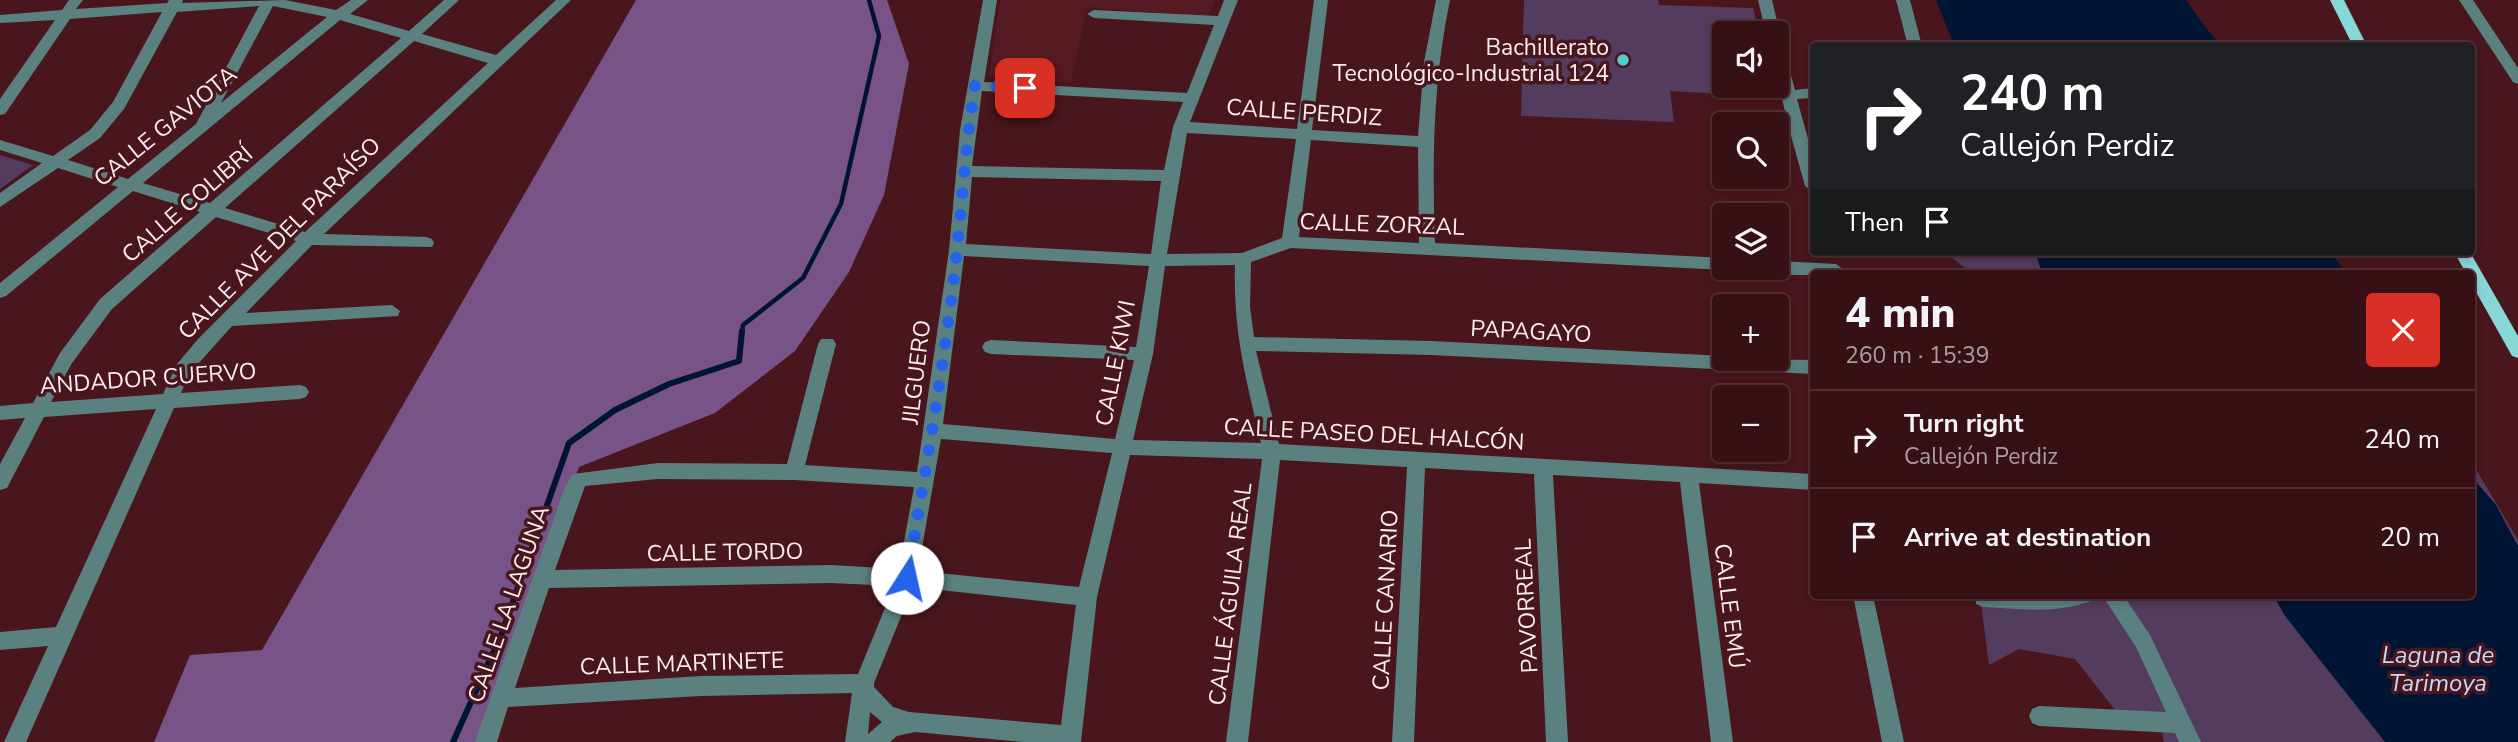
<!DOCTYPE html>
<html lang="en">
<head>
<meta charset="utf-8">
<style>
	body { margin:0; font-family:"Nunito Sans",sans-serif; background:#411e22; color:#f1f3f6; height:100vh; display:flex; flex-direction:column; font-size:26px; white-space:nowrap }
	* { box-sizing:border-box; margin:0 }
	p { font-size:23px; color:#aa9da0 }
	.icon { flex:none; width:38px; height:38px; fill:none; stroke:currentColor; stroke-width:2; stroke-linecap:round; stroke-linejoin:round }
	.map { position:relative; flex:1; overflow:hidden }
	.drawer { position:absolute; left:1810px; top:270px; width:665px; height:329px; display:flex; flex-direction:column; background:#361015; border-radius:7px; box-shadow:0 4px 10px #0003,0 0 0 2px #503034 }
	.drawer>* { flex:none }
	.banner { position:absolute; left:1810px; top:42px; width:665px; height:214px; border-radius:7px; box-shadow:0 4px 10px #0003,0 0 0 2px #503034; background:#202124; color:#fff; overflow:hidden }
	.controls { position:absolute; left:1712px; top:21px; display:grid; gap:14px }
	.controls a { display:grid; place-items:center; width:77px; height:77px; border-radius:7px; background:#361015; box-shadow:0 4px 10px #0003,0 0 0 2px #503034; font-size:35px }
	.pin { position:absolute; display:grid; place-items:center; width:60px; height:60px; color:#fff; margin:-30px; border-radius:14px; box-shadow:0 4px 10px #0006 }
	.me { position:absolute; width:77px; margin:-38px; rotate:10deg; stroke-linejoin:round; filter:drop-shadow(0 0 5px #0008) }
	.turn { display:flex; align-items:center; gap:24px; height:147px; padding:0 35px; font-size:32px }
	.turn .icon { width:91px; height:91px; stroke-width:2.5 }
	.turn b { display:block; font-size:49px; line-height:60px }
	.then { display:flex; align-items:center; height:66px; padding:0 35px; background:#0003; gap:14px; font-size:26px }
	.round { display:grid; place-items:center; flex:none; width:74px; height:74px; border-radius:7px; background:#411e22 }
	.headline { display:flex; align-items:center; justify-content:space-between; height:119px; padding:0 35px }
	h1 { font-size:42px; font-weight:800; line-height:52px }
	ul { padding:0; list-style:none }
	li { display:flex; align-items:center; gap:21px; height:98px; padding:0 35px; border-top:2px solid #503034 }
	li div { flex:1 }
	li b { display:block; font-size:26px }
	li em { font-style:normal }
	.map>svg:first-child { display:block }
	.built { fill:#551a22 }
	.green { fill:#543c5e }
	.forest { fill:#785388 }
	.water { fill:#001536 }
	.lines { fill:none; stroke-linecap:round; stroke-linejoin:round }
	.stream-far1 { stroke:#001536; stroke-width:4.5 }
	.stream { stroke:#001536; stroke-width:6 }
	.minor { fill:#5b8080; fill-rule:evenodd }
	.major { fill:#87d7d7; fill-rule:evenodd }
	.route { stroke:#2563eb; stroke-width:12; stroke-dasharray:0 21.6 }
	.poi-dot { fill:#52cdce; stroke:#48161c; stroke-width:2.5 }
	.labels { text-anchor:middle; stroke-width:7; stroke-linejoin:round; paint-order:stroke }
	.poi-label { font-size:23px; fill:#fbeded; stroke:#48161c; text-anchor:end }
	.street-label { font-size:23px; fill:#fbeded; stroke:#48161c }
	.water-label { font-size:24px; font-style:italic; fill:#c4daf9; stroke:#48161c }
</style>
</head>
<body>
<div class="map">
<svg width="2518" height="742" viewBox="0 0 2518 742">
	<rect width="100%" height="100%" fill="#48161c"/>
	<path class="built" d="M 1000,0 L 1215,0 L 1208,17 L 1087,7 L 1071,82 L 989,78 Z"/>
	<g class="green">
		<path d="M 1524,0 L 1658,0 L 1659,5 L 1753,8 L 1759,33 L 1724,33 L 1724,86 L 1772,86 L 1775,97 L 1670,91 L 1674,122 L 1521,116 Z"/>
		<path d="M 0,155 L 33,165 L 0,189 Z"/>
		<path d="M 1945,252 L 2327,252 L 2347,273 L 1971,273 Z"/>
		<path d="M 2471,461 L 2518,540 L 2518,742 L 2164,742 L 2162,733 L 2119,715 L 2075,659 L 2019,649 L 1989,665 L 1980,595 L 2471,595 Z"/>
	</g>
	<path class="forest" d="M 636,0 L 887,0 L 909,64 L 884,195 L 849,272 L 795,351 L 715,413 L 579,467 L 478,742 L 154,742 L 190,655 L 262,650 Z"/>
	<g class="water">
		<path d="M 1936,0 L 2186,0 L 2209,32 L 2222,45 L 1954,45 Z"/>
		<path d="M 2035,252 L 2330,252 L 2346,273 L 2042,273 Z"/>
		<path d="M 2471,476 L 2496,505 L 2518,546 L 2518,742 L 2385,742 L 2285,616 L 2273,595 L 2471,595 Z"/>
	</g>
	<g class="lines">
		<path class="stream-far1" d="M 742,333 L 743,325 L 803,278 L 841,204 L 879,36 L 869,0"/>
		<path class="stream" d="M 453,742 L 502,633 L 569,443 L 615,410 L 669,384 L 739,361 L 742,331"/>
		<g class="minor">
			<path d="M 69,0 L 83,0 L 76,9 L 167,3 L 169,0 L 183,0 L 182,3 L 285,0 L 336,10 L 351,0 L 368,0 L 350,14 L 409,31 L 444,0 L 459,0 L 422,34 L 496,55 L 556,0 L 571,0 L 324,234 L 426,237 L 432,239 L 434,243 L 432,247 L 312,245 L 246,313 L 392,305 L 400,311 L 398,316 L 232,326 L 190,373 L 181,393 L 300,385 L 306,387 L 309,392 L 306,397 L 300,399 L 174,408 L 26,742 L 4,742 L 48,646 L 0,650 L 0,632 L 56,627 L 156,409 L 44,417 L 7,488 L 0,490 L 0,464 L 25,418 L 0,420 L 0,406 L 33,403 L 60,353 L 100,299 L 200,212 L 133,191 L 6,296 L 0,298 L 0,283 L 118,187 L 58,168 L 0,207 L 0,193 L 42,163 L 0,150 L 0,140 L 53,156 L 90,130 L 113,102 L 162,12 L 70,19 L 5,114 L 0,115 L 0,99 L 55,20 L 0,23 L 0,15 L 62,10 ZM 259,6 L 196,124 L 128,179 L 68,160 L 100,138 L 124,109 L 177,12 ZM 273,6 L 327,17 L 221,103 ZM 340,20 L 401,38 L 210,203 L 143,183 ZM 414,41 L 488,63 L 305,232 L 225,208 ZM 216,217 L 296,241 L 199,338 L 177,364 L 163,394 L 51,402 L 72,363 L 112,309 Z"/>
			<path d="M 983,0 L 997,0 L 984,82 L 1187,93 L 1214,25 L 1094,18 L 1087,14 L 1094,10 L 1218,16 L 1224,0 L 1238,0 L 1190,122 L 1297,129 L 1314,0 L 1328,0 L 1312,130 L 1418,136 L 1424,62 L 1436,0 L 1450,0 C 1433,81 1432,161 1435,243 L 1724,258 L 1724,268 L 1730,268 L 1724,270 L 1291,248 L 1251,262 L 1250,307 L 1254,337 L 1431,341 L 1724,356 L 1724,359 L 1813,360 L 1813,374 L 1431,355 L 1256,351 L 1279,444 L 1813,474 L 1813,490 L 1699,483 L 1733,742 L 1711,742 L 1680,482 L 1553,475 L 1568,742 L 1546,742 L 1534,474 L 1425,468 L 1414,742 L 1392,742 L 1407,467 L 1280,460 L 1248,742 L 1226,742 L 1262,459 L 1130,455 L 1097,597 L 1081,742 L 1024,742 L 915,732 L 897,736 L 890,742 L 845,742 L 852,693 L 701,696 L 508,707 L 497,742 L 475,742 L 565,487 L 573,474 L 658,463 L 787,464 L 818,344 L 821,339 L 833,339 L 836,344 L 805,465 L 917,472 L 949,250 L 960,130 ZM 982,91 L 1183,102 L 1173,127 L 1164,170 L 972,166 ZM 1187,133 L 1296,139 L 1282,238 L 1242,253 L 1167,254 ZM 1311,140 L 1418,147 L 1419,243 L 1299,237 ZM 972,177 L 1161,181 L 1151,254 L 966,244 ZM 964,256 L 1149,266 L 1136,347 L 991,340 L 985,342 L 982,347 L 985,352 L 991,354 L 1134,360 L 1115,439 L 943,424 ZM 1235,265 C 1233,332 1246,379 1261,443 L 1133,440 L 1153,354 L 1165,266 ZM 941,439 L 1112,453 L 1079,587 L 918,571 ZM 658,479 L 794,480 L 914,487 L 899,569 L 831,565 L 555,570 L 585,486 ZM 831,583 L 894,586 L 858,674 L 701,676 L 515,688 L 549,588 ZM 913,587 L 1076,605 L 1061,725 L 909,712 L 893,707 L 874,687 L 874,683 ZM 870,712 L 882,722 L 868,734 Z"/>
			<path d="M 1758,0 L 1772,0 L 1780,33 L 1778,36 L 1776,33 L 1766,33 Z"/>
			<path d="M 1896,0 L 1910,0 L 1922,46 L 1908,46 Z"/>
			<path d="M 2459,0 L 2473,0 L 2518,68 L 2518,84 L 2513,82 Z"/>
			<path d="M 1776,41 L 1783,46 L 1795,90 L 1813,88 L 1813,98 L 1797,99 L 1813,157 L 1813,192 L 1805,186 C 1792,137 1776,92 1776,41 Z"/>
			<path d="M 1776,261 L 1836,264 L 1844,270 L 1843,273 C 1826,273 1779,280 1768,268 L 1776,268 Z"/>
			<path d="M 1853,595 L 1873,595 L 1904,742 L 1882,742 Z"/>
			<path d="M 1975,595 L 2094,595 L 2091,601 C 2056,614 2020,609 1983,607 L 1976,604 Z"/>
			<path d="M 2102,595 L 2123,595 L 2150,635 L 2201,742 L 2179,742 L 2175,733 L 2039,726 L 2032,723 L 2029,716 L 2032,709 L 2039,706 L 2166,712 L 2136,647 Z"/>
		</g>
		<g class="major">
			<path d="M 2330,0 L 2344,0 L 2367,46 L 2353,46 Z"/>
			<path d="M 2454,252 L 2470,252 L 2518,336 L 2518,358 L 2512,356 L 2471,283 L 2471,273 L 2466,273 Z"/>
		</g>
	</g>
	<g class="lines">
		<path class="route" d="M 907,578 C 926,469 945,360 957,250 C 963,195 966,140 975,86 L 1025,88"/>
	</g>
	<circle class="poi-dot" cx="1623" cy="60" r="7"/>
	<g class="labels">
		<g class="poi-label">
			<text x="1609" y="55">Bachillerato<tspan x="1609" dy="26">Tecnológico-Industrial 124</tspan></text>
		</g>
		<g class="street-label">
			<text transform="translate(1304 112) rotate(4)" y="8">CALLE PERDIZ</text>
			<text transform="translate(165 126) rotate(-39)" y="8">CALLE GAVIOTA</text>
			<text transform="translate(187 204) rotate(-41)" y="8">CALLE COLIBRÍ</text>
			<text transform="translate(1382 224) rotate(2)" y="8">CALLE ZORZAL</text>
			<text transform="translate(279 238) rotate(-45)" y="8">CALLE AVE DEL PARAÍSO</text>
			<text transform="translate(1531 331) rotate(3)" y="8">PAPAGAYO</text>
			<text transform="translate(1115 363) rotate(-79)" y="8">CALLE KIWI</text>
			<text transform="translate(916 372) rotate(-83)" y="8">JILGUERO</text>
			<text transform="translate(148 378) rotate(-4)" y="8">ANDADOR CUERVO</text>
			<text transform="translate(1374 434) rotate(3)" y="8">CALLE PASEO DEL HALCÓN</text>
			<text transform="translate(725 552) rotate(-1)" y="8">CALLE TORDO</text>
			<text transform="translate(1230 594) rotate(-83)" y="8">CALLE ÁGUILA REAL</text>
			<text transform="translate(1385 600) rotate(-87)" y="8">CALLE CANARIO</text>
			<text transform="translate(508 604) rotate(-71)" y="8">CALLE LA LAGUNA</text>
			<text transform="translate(1526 606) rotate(-93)" y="8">PAVORREAL</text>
			<text transform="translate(1730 606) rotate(83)" y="8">CALLE EMÚ</text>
			<text transform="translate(682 663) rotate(-2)" y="8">CALLE MARTINETE</text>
		</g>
		<g class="water-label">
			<text x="2438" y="663">Laguna de<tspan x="2438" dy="28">Tarimoya</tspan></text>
		</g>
	</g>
</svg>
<div class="controls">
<a><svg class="icon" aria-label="sound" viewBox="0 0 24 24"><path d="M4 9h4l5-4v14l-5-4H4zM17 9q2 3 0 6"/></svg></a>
<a><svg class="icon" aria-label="search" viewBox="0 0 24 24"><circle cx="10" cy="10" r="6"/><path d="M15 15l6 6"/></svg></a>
<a><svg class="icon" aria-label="layers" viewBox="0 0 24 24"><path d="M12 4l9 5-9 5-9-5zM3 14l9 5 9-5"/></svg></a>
<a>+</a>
<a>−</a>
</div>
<div class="pin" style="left:1025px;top:88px;background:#d93025"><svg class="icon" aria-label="arrive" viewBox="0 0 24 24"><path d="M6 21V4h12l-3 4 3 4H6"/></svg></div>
<svg class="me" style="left:907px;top:578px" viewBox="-20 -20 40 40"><circle r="19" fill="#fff"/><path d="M0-13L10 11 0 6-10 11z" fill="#2563eb"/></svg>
<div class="banner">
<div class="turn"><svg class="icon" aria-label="right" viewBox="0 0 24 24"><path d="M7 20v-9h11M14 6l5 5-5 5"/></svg><div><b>240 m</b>Callejón Perdiz</div></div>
<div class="then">Then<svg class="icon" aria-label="arrive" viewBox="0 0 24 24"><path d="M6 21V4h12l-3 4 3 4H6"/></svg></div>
</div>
<section class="drawer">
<div class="headline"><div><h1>4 min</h1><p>260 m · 15:39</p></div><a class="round" style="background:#d93025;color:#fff"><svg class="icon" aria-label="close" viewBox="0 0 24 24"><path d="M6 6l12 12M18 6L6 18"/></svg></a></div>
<ul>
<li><svg class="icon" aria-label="right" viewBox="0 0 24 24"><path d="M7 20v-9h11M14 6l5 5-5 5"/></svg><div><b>Turn right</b><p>Callejón Perdiz</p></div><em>240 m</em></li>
<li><svg class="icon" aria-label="arrive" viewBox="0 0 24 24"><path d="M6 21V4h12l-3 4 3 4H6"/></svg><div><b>Arrive at destination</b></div><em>20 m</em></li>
</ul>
</section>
</div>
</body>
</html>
